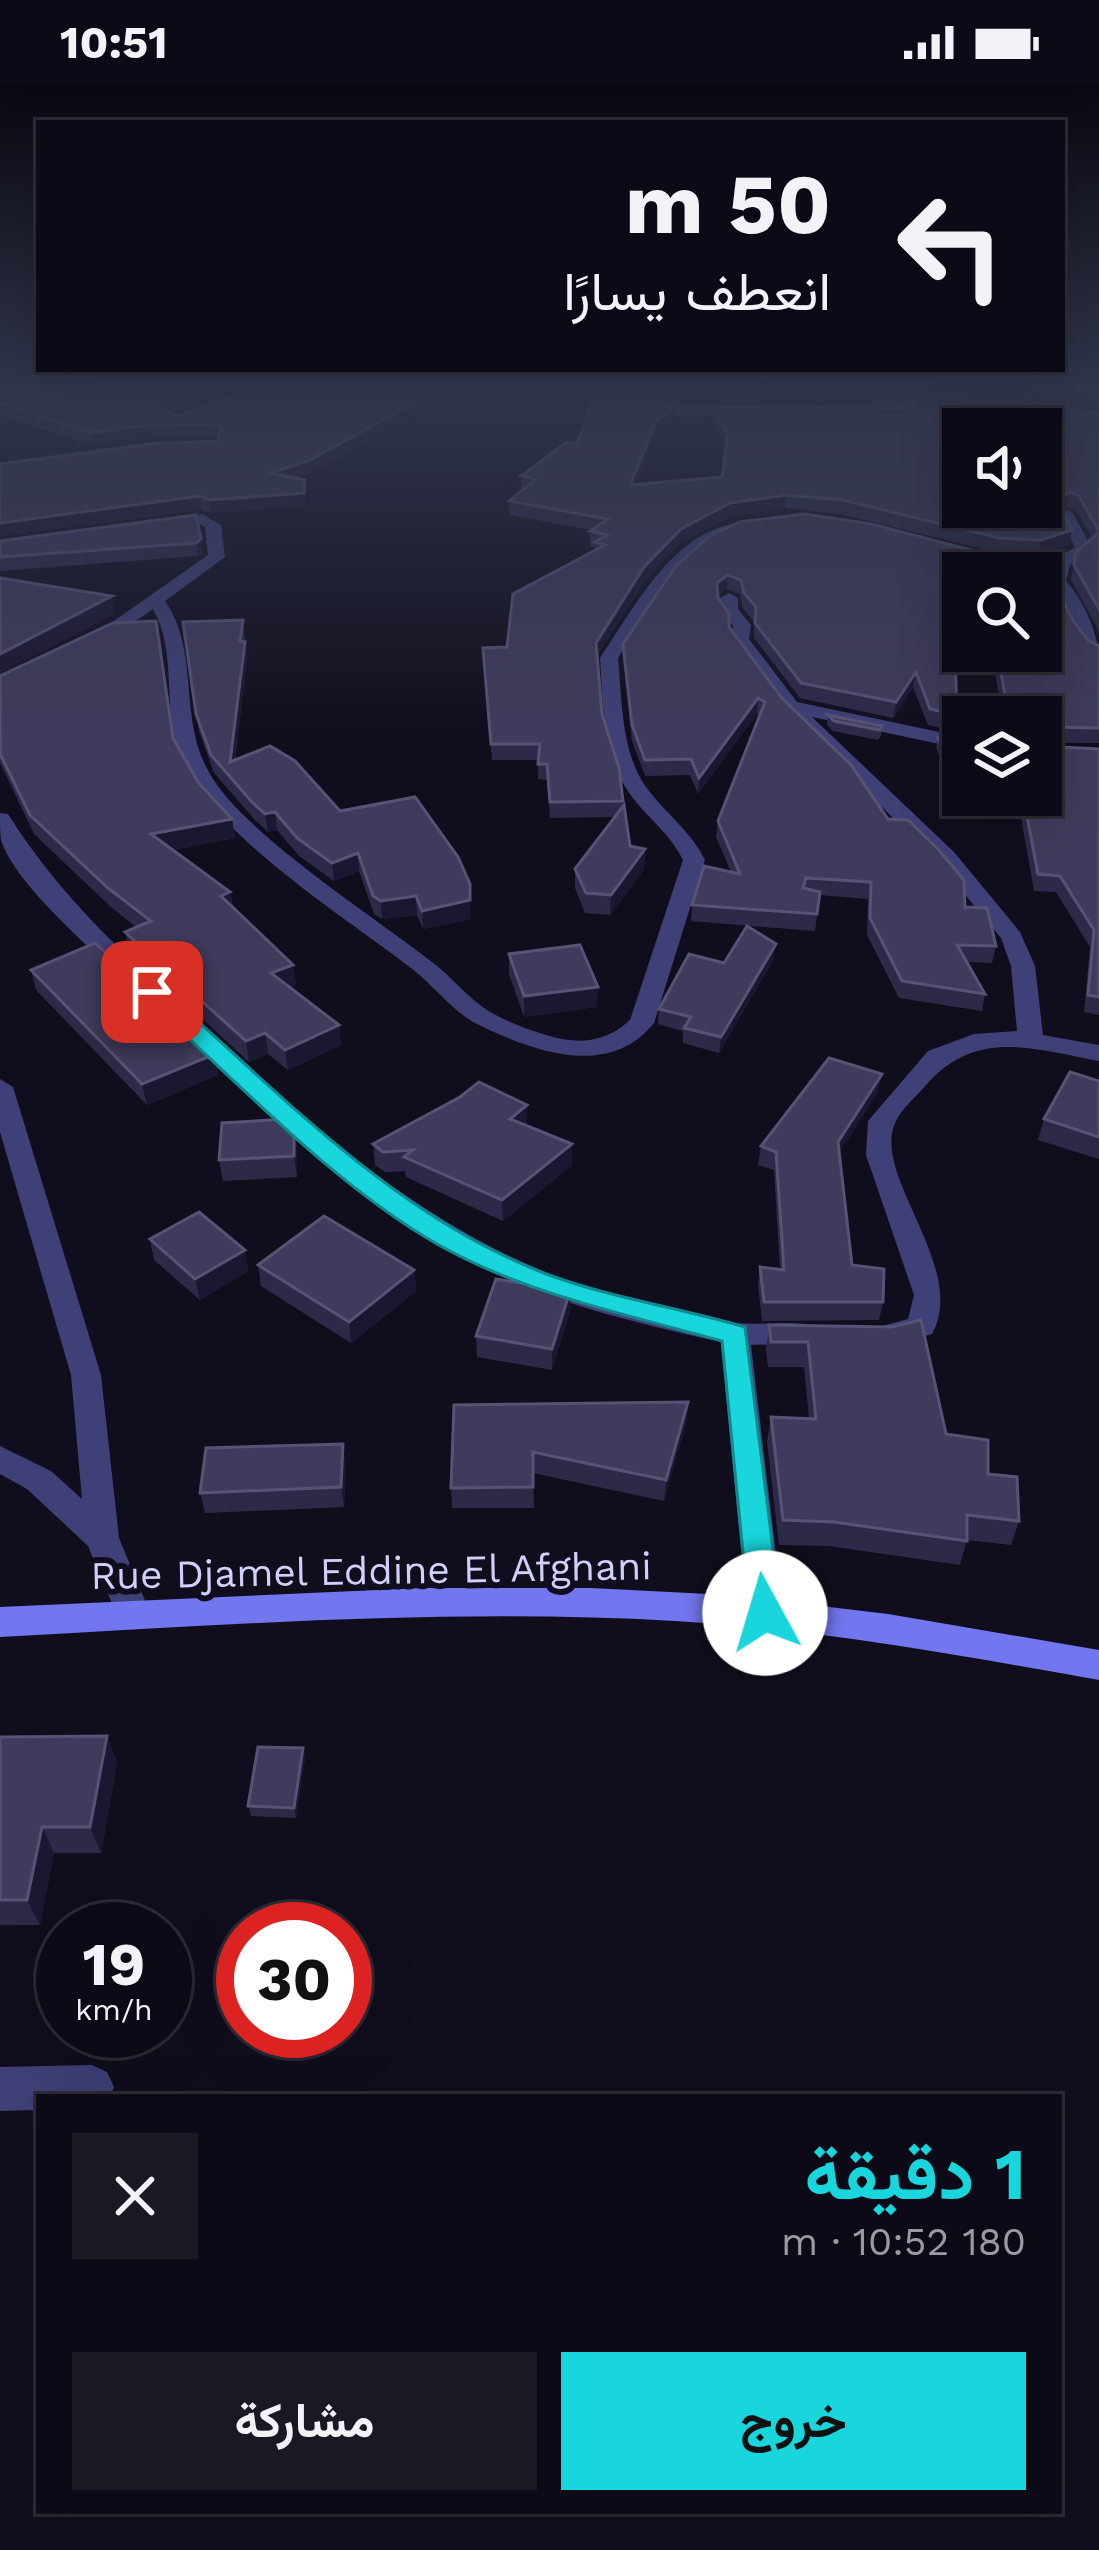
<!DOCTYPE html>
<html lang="ar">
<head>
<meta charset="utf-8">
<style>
	body { margin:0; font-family:"Work Sans",Vazirmatn,sans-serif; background:#1a1823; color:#f1f3f6; direction:rtl; height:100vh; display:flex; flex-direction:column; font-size:45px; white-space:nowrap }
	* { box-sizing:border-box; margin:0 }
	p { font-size:39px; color:#9a9aa1 }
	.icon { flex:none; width:66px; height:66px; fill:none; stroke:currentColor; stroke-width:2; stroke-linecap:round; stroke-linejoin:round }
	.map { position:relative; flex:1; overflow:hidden; direction:ltr }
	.details { position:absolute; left:36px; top:2010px; width:1026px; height:420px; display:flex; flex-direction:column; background:#0c0a16; border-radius:0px; box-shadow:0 12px 48px #0002,0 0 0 3px #2c2b35; direction:rtl }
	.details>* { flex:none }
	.guide { position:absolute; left:36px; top:36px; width:1029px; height:252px; border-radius:0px; box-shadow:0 12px 48px #0002,0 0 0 3px #2c2b35; direction:rtl; background:#0c0a16; color:#f1f3f6; overflow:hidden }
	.buttons { position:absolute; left:942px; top:324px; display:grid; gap:24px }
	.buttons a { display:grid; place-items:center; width:120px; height:120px; border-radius:0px; background:#0c0a16; box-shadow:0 12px 48px #0002,0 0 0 3px #2c2b35; font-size:60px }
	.speed { position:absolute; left:36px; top:1818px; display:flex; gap:24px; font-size:60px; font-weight:700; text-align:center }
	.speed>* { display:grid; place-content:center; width:156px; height:156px; border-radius:50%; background:#0c0a16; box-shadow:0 12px 48px #0002,0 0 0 3px #2c2b35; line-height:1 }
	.speed small { font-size:30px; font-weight:400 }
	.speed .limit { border:18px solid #d22; background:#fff; color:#111 }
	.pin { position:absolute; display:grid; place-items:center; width:102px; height:102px; color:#fff; margin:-51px; border-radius:24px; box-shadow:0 6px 18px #0006 }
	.me { position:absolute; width:132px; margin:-66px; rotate:354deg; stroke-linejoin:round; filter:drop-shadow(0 0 9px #0008) }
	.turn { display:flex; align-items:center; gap:42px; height:252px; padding:0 36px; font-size:54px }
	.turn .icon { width:156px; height:156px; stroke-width:2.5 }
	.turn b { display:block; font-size:84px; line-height:102px }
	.round { display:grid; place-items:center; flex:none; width:126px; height:126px; border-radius:0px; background:#1a1823 }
	.overview { display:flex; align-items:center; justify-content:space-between; height:204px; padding:0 36px }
	h1 { font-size:72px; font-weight:700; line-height:90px; color:#19d5dc }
	.cta { display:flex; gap:24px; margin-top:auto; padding:24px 36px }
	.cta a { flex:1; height:138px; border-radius:0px; background:#19d5dc; color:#111; font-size:48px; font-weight:700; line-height:138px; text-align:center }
	.cta a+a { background:#1a1823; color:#f1f3f6 }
	.status { display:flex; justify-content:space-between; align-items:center; height:84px; padding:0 60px; background:#0c0a16; direction:ltr }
	.status svg { height:33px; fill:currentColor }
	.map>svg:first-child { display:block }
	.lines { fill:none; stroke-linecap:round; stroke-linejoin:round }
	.minor { fill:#3e4077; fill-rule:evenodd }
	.secondary { fill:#7276ef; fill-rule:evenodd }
	.wall { fill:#2d2a49 }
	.shaded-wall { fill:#1a1730 }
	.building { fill:#3f3b5c; stroke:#565375; stroke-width:3; fill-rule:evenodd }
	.route { fill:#19d5dc; stroke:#108a8f; stroke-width:3 }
	.labels { text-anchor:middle; stroke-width:12; stroke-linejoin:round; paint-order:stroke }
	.street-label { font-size:39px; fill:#d2d0fa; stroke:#100e1d }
</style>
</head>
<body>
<div class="status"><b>10:51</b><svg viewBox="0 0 49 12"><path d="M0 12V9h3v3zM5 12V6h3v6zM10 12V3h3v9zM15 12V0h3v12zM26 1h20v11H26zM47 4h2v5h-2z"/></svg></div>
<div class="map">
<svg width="1099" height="2466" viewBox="0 0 1099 2466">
	<rect width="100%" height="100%" fill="#100e1d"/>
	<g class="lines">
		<g class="minor">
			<path d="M 491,303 C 577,303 662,323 748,323 L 755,327 L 748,331 L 679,331 Z"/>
			<path d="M 1006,313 L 1099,327 L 1099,335 L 1006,321 L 802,331 L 795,327 L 802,323 Z"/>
			<path d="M 1066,426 L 1072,428 L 1092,464 L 1070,481 L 1066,497 C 1083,515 1099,551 1099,575 C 1069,561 1068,522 1048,498 L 1051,485 L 1007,483 L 998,478 C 1021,464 1050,483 1075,463 L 1058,431 Z"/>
			<path d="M 202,430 L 221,441 L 225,473 L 165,517 C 201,569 177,635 210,690 C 244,750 374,832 432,878 C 451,892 467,913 487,926 C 505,937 526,945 546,951 C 578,961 605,959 630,936 L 683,776 C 670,749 647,734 630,710 C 602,672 603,619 600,574 C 636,522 679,434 754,439 L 754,445 C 684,464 657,518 618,574 C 622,615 621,668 646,703 C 665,729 690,746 705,776 L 654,939 C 608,997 529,966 473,938 C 450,924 433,901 411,884 C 344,832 216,753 182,676 C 160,627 179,571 153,525 L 97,564 L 81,560 L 208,471 L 205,443 L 200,440 L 161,446 L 153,441 Z"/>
			<path d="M 729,509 L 738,514 L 738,525 L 751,541 L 749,555 L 797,618 L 963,653 L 963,665 L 812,633 L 954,768 L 1020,848 L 1035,882 L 1043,951 L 1099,961 L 1099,977 C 1034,965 976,944 926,1001 C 917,1012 902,1024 896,1037 C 869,1090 969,1183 932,1250 L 886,1263 L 875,1260 L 871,1252 L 875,1244 L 908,1235 L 914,1211 L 866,1071 L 868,1037 L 928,967 L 974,950 L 1017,947 L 1011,882 L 1001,854 L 938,778 L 783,626 L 731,555 L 733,542 L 720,526 L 720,514 Z"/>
			<path d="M 0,729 L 8,730 C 61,814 125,871 198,938 C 310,1042 430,1150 578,1200 C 627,1217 685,1234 737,1239 C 764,1242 793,1235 819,1243 L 823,1251 L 819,1259 L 751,1261 L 783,1529 L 777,1539 L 765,1544 L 753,1539 L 747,1529 L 721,1258 C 637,1239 554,1220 477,1180 C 343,1112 237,1001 128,899 C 94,868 14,799 1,756 C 0,748 0,737 0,729 Z"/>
			<path d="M 0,995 L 13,1003 L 101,1291 L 119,1454 L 151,1531 L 145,1541 L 133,1546 L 121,1541 L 88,1462 L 27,1405 L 0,1390 L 0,1362 L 51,1387 L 82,1415 L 71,1291 L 0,1048 Z"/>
			<path d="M 92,1981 L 107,1988 L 114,2003 L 109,2013 L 39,2013 L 39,2026 L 0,2027 L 0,1983 Z"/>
		</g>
		<path class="secondary" d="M 422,1504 L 591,1504 L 728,1511 L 888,1530 L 1099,1566 L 1099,1596 C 958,1571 817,1545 675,1537 C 450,1524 225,1541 0,1553 L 0,1523 Z"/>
	</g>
	<g class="wall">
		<path d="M 255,303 L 466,303 L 311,389 L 296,394 L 305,396 L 305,422 L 211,429 L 201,426 L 0,452 L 218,357 L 218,354 L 214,352 L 152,353 L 93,362 L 3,332 L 1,320 L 177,333 Z"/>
		<path d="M 599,303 L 774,303 L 764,318 L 736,319 L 599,309 Z"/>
		<path d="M 925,303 L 967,303 L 963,312 L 923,312 Z"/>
		<path d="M 957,322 L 1097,330 L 1099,328 L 1099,552 L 1097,543 L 1071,496 L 1076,468 L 1092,454 L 1076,426 L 1067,422 L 1061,425 L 1069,460 L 1039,470 L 996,468 L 840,430 L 785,424 L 729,433 L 680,459 L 644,498 L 597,572 L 602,630 L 623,717 L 630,762 L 645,765 L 644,785 L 610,831 L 585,829 L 575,804 L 575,785 L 615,733 L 550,734 L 547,696 L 538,695 L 538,676 L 492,676 L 484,579 L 507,563 L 595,466 L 595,463 L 590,462 L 590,447 L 592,446 L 509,431 L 509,417 L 521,406 L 521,392 L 577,360 L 675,335 L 655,350 L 636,400 L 722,393 L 726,361 L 710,335 L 710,323 L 907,333 Z"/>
		<path d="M 196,431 L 203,469 L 198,472 L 0,487 L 0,457 Z"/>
		<path d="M 676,482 L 1047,486 L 1074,538 L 1089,557 L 1099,562 L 1099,659 L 1041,659 L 1041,633 L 1003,633 L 991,567 L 1041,567 L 1041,489 L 963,550 L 954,551 L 957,631 L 954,647 L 928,641 L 913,603 L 893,634 L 800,614 L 754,554 L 754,538 L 742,523 L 740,510 L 727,505 L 717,512 L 729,543 L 781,613 L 965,823 L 996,862 L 992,879 L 967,878 L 985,910 L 982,927 L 899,914 L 867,851 L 868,815 L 820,811 L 815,847 L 691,837 L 692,821 L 731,788 L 716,753 L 718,737 L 759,631 L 757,630 L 698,710 L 690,691 L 645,692 L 632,657 L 623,575 L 623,560 Z"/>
		<path d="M 243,536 L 247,574 L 235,676 L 340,727 L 471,835 L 423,845 L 417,831 L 382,835 L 374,830 L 359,787 L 334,797 L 299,772 L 277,746 L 268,748 L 255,736 L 214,689 L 199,647 L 183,538 Z"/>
		<path d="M 0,592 L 173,655 L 198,698 L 232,735 L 235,754 L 173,766 L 230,808 L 233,822 L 293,881 L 296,901 L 290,903 L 339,941 L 341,961 L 288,986 L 268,970 L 249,978 L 129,867 L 125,848 L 136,843 L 112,824 L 34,750 L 0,679 Z"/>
		<path d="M 828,631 L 882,642 L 881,652 L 878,656 L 833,647 L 827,641 Z"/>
		<path d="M 938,654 L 956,698 L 950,699 L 936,664 Z"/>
		<path d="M 1041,662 L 1099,665 L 1099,931 L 1084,928 L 1090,863 L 1056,808 L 1034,807 L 1017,711 L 1041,711 Z"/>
		<path d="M 509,870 L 597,923 L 524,933 L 509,890 Z"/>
		<path d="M 774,875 L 719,969 L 683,959 L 683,947 L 658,940 L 659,925 L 724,879 Z"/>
		<path d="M 31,886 L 215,970 L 218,991 L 147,1021 L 36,906 Z"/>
		<path d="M 1099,997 L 1099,1075 L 1038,1056 L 1044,1035 Z"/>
		<path d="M 878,1008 L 839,1069 L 852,1181 L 883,1218 L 879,1236 L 762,1237 L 758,1201 L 760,1183 L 780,1185 L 774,1086 L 758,1081 L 761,1062 Z"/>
		<path d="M 527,1021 L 527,1042 L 572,1081 L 503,1137 L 406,1093 L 405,1087 L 385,1088 L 375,1081 L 373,1060 Z"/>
		<path d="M 294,1041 L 297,1062 L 297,1093 L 223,1097 L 219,1076 Z"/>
		<path d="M 150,1155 L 245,1166 L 248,1187 L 200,1216 L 154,1176 Z"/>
		<path d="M 258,1181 L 414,1186 L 416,1207 L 351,1259 L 261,1202 Z"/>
		<path d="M 570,1227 L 552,1286 L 477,1273 L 476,1252 Z"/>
		<path d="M 769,1241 L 891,1243 L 946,1350 L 988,1390 L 1019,1437 L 1011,1461 L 967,1456 L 960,1481 L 829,1462 L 779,1461 L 767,1358 L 771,1333 L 809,1334 L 804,1283 L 768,1283 L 766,1266 Z"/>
		<path d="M 688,1318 L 686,1339 L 664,1417 L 533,1389 L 534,1424 L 452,1424 L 451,1404 L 454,1321 Z"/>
		<path d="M 346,1380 L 344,1423 L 205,1429 L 200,1409 Z"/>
		<path d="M 107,1652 L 117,1679 L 101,1769 L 54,1769 L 40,1841 L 0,1841 L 0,1653 Z"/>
		<path d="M 303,1664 L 305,1674 L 296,1734 L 251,1732 L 248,1722 Z"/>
	</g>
	<g class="shaded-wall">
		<path d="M 443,303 L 466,303 L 311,389 L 273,402 L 271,389 Z"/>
		<path d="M 768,303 L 774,303 L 764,318 L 765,307 Z"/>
		<path d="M 676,322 L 675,335 L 655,350 L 630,414 L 630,401 L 656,337 Z"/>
		<path d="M 150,341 L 152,353 L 93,362 L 90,349 Z"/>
		<path d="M 305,396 L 305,422 L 211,429 L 209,416 Z"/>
		<path d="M 1070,408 L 1067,422 L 1054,430 L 1057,416 Z"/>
		<path d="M 786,411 L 785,424 L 729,433 L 680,459 L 644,498 L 596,574 L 596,559 L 644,483 L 681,445 L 730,419 Z"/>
		<path d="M 200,412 L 201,426 L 0,452 L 0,439 Z"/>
		<path d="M 1072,446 L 1069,460 L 1039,470 L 1041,456 Z"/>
		<path d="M 201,455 L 203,469 L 198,472 L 196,459 Z"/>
		<path d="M 728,491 L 727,505 L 716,514 L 717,499 Z"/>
		<path d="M 112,512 L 115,530 L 0,590 L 0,570 Z"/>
		<path d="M 963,536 L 963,550 L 951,552 L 954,537 Z"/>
		<path d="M 245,558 L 247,574 L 232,695 L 230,678 Z"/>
		<path d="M 916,588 L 913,603 L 893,634 L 896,618 Z"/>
		<path d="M 758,614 L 757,630 L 698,710 L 699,694 Z"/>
		<path d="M 958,688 L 956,698 L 950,699 L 952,689 Z"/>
		<path d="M 275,728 L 277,746 L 268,748 L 265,730 Z"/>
		<path d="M 232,735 L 235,754 L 155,769 L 151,750 Z"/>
		<path d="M 645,765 L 644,785 L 610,831 L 611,811 Z"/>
		<path d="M 358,769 L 359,787 L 334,797 L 332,779 Z"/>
		<path d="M 470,800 L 471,835 L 423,845 L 422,827 Z"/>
		<path d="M 230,808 L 233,827 L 221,812 Z"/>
		<path d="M 416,812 L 417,831 L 382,835 L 381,817 Z"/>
		<path d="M 776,860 L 774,875 L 719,969 L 721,953 Z"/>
		<path d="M 293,881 L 296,901 L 274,909 L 271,889 Z"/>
		<path d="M 598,903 L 597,923 L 524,933 L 524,912 Z"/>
		<path d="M 339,941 L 341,961 L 288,986 L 285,966 Z"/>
		<path d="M 265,949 L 268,970 L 249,978 L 246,957 Z"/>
		<path d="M 215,970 L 218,991 L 147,1021 L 142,1000 Z"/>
		<path d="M 882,990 L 878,1008 L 835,1076 L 838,1058 Z"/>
		<path d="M 527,1021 L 527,1042 L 510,1035 Z"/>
		<path d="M 294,1041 L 297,1062 L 297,1093 L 294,1072 Z"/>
		<path d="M 572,1060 L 572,1081 L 503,1137 L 502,1116 Z"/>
		<path d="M 245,1166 L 248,1187 L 200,1216 L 195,1195 Z"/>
		<path d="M 414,1186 L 416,1207 L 351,1259 L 349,1238 Z"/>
		<path d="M 570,1207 L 570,1227 L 552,1286 L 552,1265 Z"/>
		<path d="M 688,1318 L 686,1339 L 664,1417 L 666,1396 Z"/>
		<path d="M 343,1360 L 346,1380 L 344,1423 L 341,1403 Z"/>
		<path d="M 107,1652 L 117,1679 L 101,1769 L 90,1743 Z"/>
		<path d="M 303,1664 L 305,1674 L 296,1734 L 294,1724 Z"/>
		<path d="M 42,1743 L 54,1769 L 40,1841 L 27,1816 Z"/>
	</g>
	<g class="building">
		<path d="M 67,303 L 131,303 L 177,333 L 255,303 L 443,303 L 310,376 L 271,389 L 305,396 L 304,409 L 209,416 L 200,412 L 0,439 L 0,380 L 150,360 L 218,357 L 221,344 L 212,340 L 150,341 L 90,349 L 1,320 Z"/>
		<path d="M 669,303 L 768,303 L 765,307 L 737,308 Z"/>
		<path d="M 595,310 L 676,322 L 656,337 L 630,401 L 722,393 L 728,349 L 710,323 L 813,323 L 907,333 L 916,316 L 958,313 L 954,322 L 1097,330 L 1099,328 L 1099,447 L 1079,412 L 1070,408 L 1057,416 L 1072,446 L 1041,456 L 999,454 L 842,416 L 786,411 L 730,419 L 681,445 L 644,483 L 596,559 L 602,630 L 619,684 L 623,717 L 550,718 L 547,680 L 538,680 L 540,660 L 491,660 L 483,564 L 507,563 L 513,510 L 605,461 L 595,458 L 607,451 L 590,447 L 608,435 L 509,417 L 536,395 L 521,392 L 567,358 L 577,360 ZM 963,345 L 1041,345 L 1041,423 L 963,423 Z"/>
		<path d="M 804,430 L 871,440 L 994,472 L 1049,475 L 1047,486 L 1074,538 L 1089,557 L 1099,562 L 1099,644 L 1045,643 L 1041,646 L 1041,633 L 1009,633 L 997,567 L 1041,567 L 1041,489 L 963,489 L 963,536 L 954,537 L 957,631 L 930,625 L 916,588 L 896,618 L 801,599 L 755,539 L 756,523 L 744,509 L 741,496 L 728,491 L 717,499 L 718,514 L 729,529 L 729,543 L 781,613 L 851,681 L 888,735 L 908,736 L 938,765 L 964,796 L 965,823 L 987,824 L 996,862 L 957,861 L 985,910 L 902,897 L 870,834 L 871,798 L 806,794 L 803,804 L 820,808 L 817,830 L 692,821 L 704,782 L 740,790 L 718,737 L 765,618 L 758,614 L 699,694 L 691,675 L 645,676 L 632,641 L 623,560 L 676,482 L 711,451 L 740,438 Z"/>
		<path d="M 196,431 L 201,455 L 196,459 L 0,473 L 0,457 Z"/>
		<path d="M 1099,448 L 1099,525 L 1074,481 L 1076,468 Z"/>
		<path d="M 0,494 L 112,512 L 0,570 Z"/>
		<path d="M 243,536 L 240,557 L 245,558 L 230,678 L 270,662 L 295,677 L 340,727 L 415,713 L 458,773 L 470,800 L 470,816 L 422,827 L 416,812 L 381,817 L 373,812 L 358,769 L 332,779 L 297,754 L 275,728 L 265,730 L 252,718 L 211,671 L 196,630 L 183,538 Z"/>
		<path d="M 156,537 L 173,654 L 198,698 L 232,735 L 151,750 L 230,808 L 221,812 L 293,881 L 271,889 L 339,941 L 285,966 L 265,949 L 246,957 L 125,848 L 151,837 L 108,804 L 30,731 L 0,670 L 0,592 L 113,539 Z"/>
		<path d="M 828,631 L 882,642 L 880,646 L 834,637 Z"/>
		<path d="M 938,654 L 957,658 L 958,688 L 952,689 Z"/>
		<path d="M 1041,659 L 1041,662 L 1099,665 L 1099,913 L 1088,911 L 1094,846 L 1060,792 L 1038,790 L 1023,711 L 1041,711 Z"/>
		<path d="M 624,721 L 630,762 L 645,765 L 611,811 L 586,809 L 575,785 Z"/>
		<path d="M 747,842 L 776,860 L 721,953 L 684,944 L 691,933 L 659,925 L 689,870 L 724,879 Z"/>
		<path d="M 95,859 L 215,970 L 142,1000 L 31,886 Z"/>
		<path d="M 580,861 L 598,903 L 524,912 L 509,870 Z"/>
		<path d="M 829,974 L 882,990 L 838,1058 L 852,1181 L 884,1185 L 883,1218 L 764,1218 L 760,1183 L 784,1186 L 776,1068 L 761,1062 Z"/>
		<path d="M 1070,988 L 1099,997 L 1099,1053 L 1044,1035 Z"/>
		<path d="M 479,998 L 527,1021 L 510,1035 L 572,1060 L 502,1116 L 404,1073 L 413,1066 L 383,1068 L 373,1060 L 460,1013 Z"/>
		<path d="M 287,1035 L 294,1041 L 294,1072 L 219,1076 L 222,1039 Z"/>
		<path d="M 199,1128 L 245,1166 L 195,1195 L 150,1155 Z"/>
		<path d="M 324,1132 L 414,1186 L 349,1238 L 258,1181 Z"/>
		<path d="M 496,1195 L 570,1207 L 552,1265 L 476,1252 Z"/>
		<path d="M 921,1236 L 946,1350 L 988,1356 L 988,1390 L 1017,1393 L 1019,1437 L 967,1431 L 967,1457 L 834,1438 L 783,1436 L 771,1333 L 816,1335 L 808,1258 L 771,1258 L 769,1241 L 891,1243 Z"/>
		<path d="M 688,1318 L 666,1396 L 533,1368 L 533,1403 L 451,1404 L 454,1321 Z"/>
		<path d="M 343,1360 L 341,1403 L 200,1409 L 206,1364 Z"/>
		<path d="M 107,1652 L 90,1743 L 42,1743 L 27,1816 L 0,1816 L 0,1653 Z"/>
		<path d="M 258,1663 L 303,1664 L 294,1724 L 248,1722 Z"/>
	</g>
	<linearGradient id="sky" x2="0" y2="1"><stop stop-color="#090810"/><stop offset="0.47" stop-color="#31364c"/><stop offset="1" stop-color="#31364c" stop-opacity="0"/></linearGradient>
	<rect width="1099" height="649" fill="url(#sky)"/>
	<path class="route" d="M 152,901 L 160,903 C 280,1009 396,1134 549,1191 C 612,1214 681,1224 745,1243 L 781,1529 L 777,1539 L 765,1543 L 754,1539 L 749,1529 L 722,1257 C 625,1230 525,1210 437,1160 C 331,1099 235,995 144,913 L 144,903 Z"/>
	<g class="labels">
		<g class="street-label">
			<text transform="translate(371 1486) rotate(-1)" y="14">Rue Djamel Eddine El Afghani</text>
		</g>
	</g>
</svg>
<div class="buttons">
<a><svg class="icon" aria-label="sound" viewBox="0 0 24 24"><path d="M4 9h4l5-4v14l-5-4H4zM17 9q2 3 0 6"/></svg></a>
<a><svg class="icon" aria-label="search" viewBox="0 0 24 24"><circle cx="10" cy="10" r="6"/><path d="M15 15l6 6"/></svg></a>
<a><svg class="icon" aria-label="layers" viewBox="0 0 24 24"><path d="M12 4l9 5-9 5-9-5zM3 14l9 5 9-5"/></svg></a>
</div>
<div class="speed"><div>19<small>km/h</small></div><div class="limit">30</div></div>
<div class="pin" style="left:152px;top:908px;background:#d93025"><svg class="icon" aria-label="arrive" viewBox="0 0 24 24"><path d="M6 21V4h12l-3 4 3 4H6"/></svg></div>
<svg class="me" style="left:765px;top:1529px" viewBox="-20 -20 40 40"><circle r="19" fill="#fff"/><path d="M0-13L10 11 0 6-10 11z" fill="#19d5dc"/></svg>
<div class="guide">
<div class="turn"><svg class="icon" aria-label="left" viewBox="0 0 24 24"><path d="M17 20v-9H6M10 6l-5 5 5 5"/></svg><div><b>50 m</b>انعطف يسارًا</div></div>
</div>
<section class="details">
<div class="overview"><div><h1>1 دقيقة</h1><p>180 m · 10:52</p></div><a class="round"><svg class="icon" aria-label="close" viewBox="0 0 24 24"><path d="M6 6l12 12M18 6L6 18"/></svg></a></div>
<div class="cta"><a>خروج</a><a>مشاركة</a></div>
</section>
</div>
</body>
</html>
